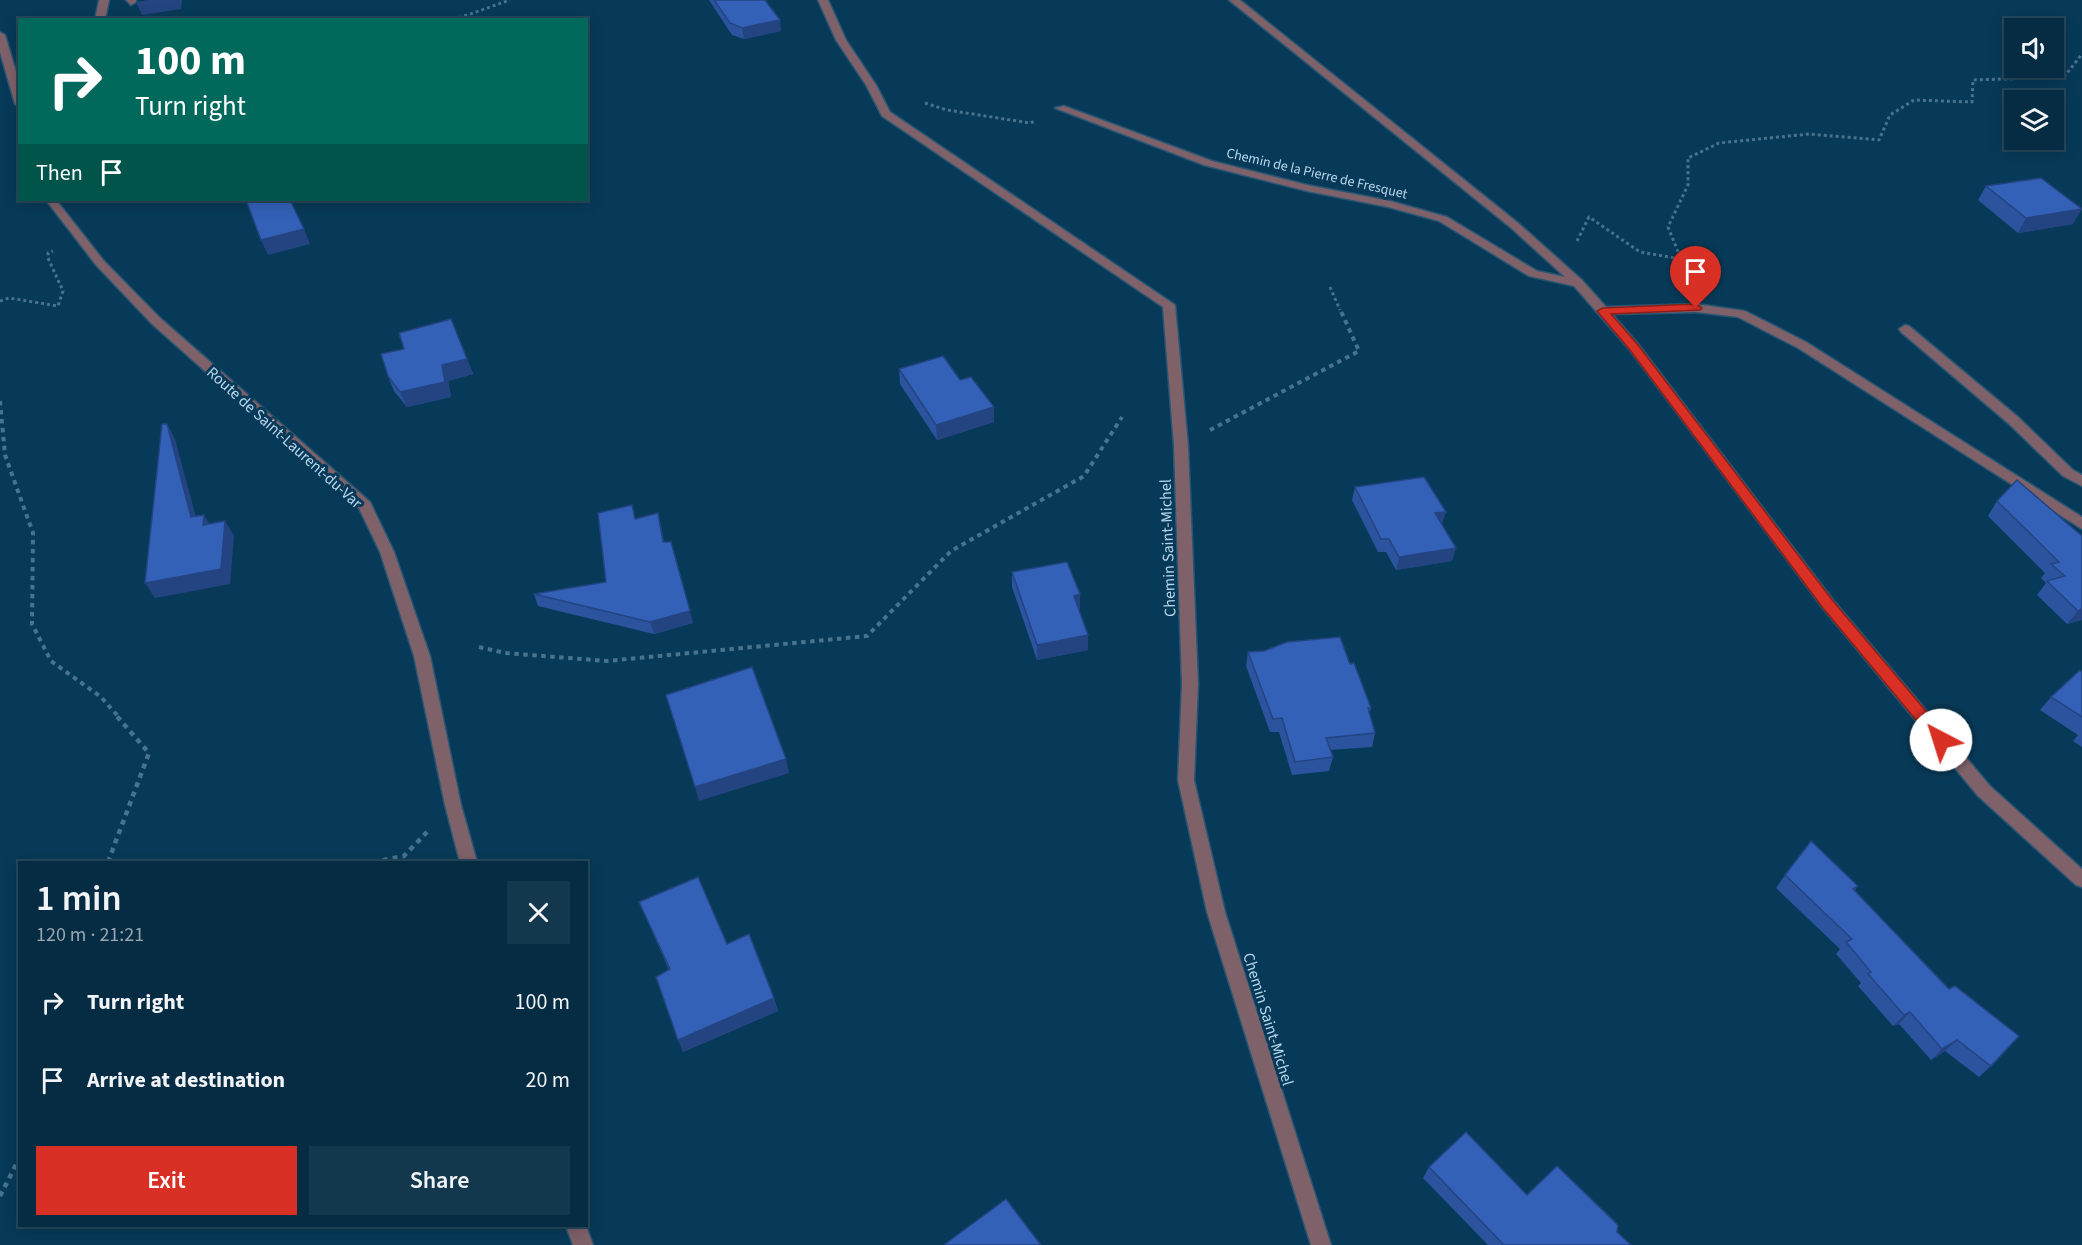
<!DOCTYPE html>
<html lang="en">
<head>
<meta charset="utf-8">
<style>
	body { margin:0; font-family:"Source Sans 3",sans-serif; background:#13384d; color:#f1f3f6; height:100vh; display:flex; flex-direction:column; font-size:22px; white-space:nowrap }
	* { box-sizing:border-box; margin:0 }
	p { font-size:20px; color:#97a7b2 }
	.icon { flex:none; width:33px; height:33px; fill:none; stroke:currentColor; stroke-width:2; stroke-linecap:round; stroke-linejoin:round }
	.map { position:relative; flex:1; overflow:hidden }
	.side { position:absolute; left:18px; top:861px; width:570px; height:366px; display:flex; flex-direction:column; background:#052c42; border-radius:0px; box-shadow:0 3px 15px #0003,0 0 0 2px #26485b }
	.side>* { flex:none }
	.guide { position:absolute; left:18px; top:18px; width:570px; height:183px; border-radius:0px; box-shadow:0 3px 15px #0003,0 0 0 2px #26485b; background:#00695c; color:#fff; overflow:hidden }
	.fabs { position:absolute; left:2004px; top:18px; display:grid; gap:12px }
	.fabs a { display:grid; place-items:center; width:60px; height:60px; border-radius:0px; background:#052c42; box-shadow:0 3px 15px #0003,0 0 0 2px #26485b; font-size:30px }
	.pin { position:absolute; display:grid; place-items:center; width:51px; height:51px; color:#fff; margin:-62px -26px; border-radius:50% 50% 50% 0; rotate:-45deg; box-shadow:0 0 6px #0007 }
	.pin .icon { rotate:45deg }
	.me { position:absolute; width:66px; margin:-33px; rotate:320deg; stroke-linejoin:round; filter:drop-shadow(0 0 4px #0008) }
	.turn { display:flex; align-items:center; gap:21px; height:126px; padding:0 18px; font-size:27px }
	.turn .icon { width:78px; height:78px; stroke-width:2.5 }
	.turn b { display:block; font-size:42px; line-height:51px }
	.then { display:flex; align-items:center; height:57px; padding:0 18px; background:#0003; gap:12px; font-size:22px }
	.round { display:grid; place-items:center; flex:none; width:63px; height:63px; border-radius:0px; background:#13384d }
	.summary { display:flex; align-items:center; justify-content:space-between; height:102px; padding:0 18px }
	h1 { font-size:36px; font-weight:600; line-height:45px }
	.primary-button { display:flex; gap:12px; margin-top:auto; padding:12px 18px }
	.primary-button a { flex:1; height:69px; border-radius:0px; background:#d93025; color:#fff; font-size:24px; font-weight:600; line-height:69px; text-align:center }
	.primary-button a+a { background:#13384d; color:#f1f3f6 }
	ul { padding:0; list-style:none }
	li { display:flex; align-items:center; gap:18px; height:78px; padding:0 18px }
	li div { flex:1 }
	li b { display:block; font-size:22px }
	li em { font-style:normal }
	.map>svg:first-child { display:block }
	.lines { fill:none; stroke-linecap:round; stroke-linejoin:round }
	.minor-casing { stroke:#275673; stroke-width:3 }
	.path-far2 { stroke:#47738e; stroke-width:3; stroke-dasharray:3 3; stroke-linecap:butt }
	.path-far1 { stroke:#47738e; stroke-width:4; stroke-dasharray:4.5 4.5; stroke-linecap:butt }
	.path { stroke:#47738e; stroke-width:4.5; stroke-dasharray:5 5; stroke-linecap:butt }
	.minor { fill:#7f6169; fill-rule:evenodd }
	.wall { fill:#2c539e }
	.shaded-wall { fill:#244481 }
	.building { fill:#3361b8; stroke:#244481; stroke-width:1.5 }
	.route { fill:#d93025; stroke:#8d1f18; stroke-width:1.5 }
	.labels { text-anchor:middle; stroke-width:6; stroke-linejoin:round; paint-order:stroke }
	.far-street-label { font-size:14px; fill:#b8d6ed; stroke:#073a58 }
	.street-label { font-size:16px; fill:#b8d6ed; stroke:#073a58 }
</style>
</head>
<body>
<div class="map">
<svg width="2082" height="1245" viewBox="0 0 2082 1245">
	<rect width="100%" height="100%" fill="#073a58"/>
	<g class="lines">
		<g class="minor-casing">
			<g id="minor">
				<path d="M 99,0 L 109,0 L 105,20 L 95,20 Z"/>
				<path d="M 126,0 L 136,0 L 136,2 L 131,5 Z"/>
				<path d="M 818,0 L 828,0 L 846,40 L 876,85 L 890,112 L 1175,305 L 1188,446 L 1198,684 L 1194,780 L 1225,912 L 1331,1245 L 1311,1245 L 1207,912 L 1178,780 L 1182,684 L 1174,446 L 1163,307 L 882,116 L 866,85 L 836,40 Z"/>
				<path d="M 1229,0 L 1240,0 L 1518,223 L 1582,280 L 1606,307 L 1696,304 L 1745,311 L 1806,342 L 2082,517 L 2082,529 L 1798,348 L 1738,317 L 1696,312 L 1612,314 L 1638,344 L 1833,600 L 1990,786 L 2082,869 L 2082,887 L 2076,885 L 1978,796 L 1823,608 L 1630,350 L 1574,286 L 1529,276 L 1439,221 L 1388,207 L 1307,191 L 1204,165 L 1055,108 L 1064,106 L 1212,161 L 1307,185 L 1390,201 L 1447,217 L 1537,271 L 1565,277 L 1510,227 Z"/>
				<path d="M 0,32 L 5,35 L 20,85 L 20,107 L 15,104 L 0,52 Z"/>
				<path d="M 46,200 L 56,200 L 104,261 L 160,318 L 370,502 L 394,552 L 430,656 L 461,805 L 477,862 L 460,862 L 445,805 L 414,656 L 380,552 L 359,508 L 152,324 L 96,265 Z"/>
				<path d="M 1905,325 L 1909,326 L 2018,417 L 2073,470 L 2082,475 L 2082,486 L 2063,476 L 2008,423 L 1901,332 L 1899,329 Z"/>
				<path d="M 566,1226 L 586,1226 L 593,1245 L 573,1245 Z"/>
			</g>
		</g>
		<g class="path-far2">
			<path d="M 453,20 L 510,0"/>
			<path d="M 925,103 L 947,110 L 1030,123 L 1035,121"/>
			<path d="M 1577,241 L 1589,217 L 1640,252 L 1681,259 L 1668,227 L 1688,185 L 1688,158 L 1719,143 L 1809,134 L 1879,140 L 1890,115 L 1914,100 L 1972,102 L 1973,80 L 2064,77 L 2082,54"/>
			<path d="M 1330,287 L 1340,310"/>
			<path d="M 0,301 L 9,298 L 58,306 L 63,291 L 48,258 L 48,253 L 53,251"/>
		</g>
		<g class="path-far1">
			<path d="M 0,401 L 5,455 L 33,533 L 32,624 L 51,661 L 101,697 L 117,715"/>
			<path d="M 1210,430 L 1359,351 L 1340,309"/>
			<path d="M 479,647 L 505,653 L 607,661 L 867,636 L 951,551 L 1084,476 L 1122,417"/>
		</g>
		<g class="path">
			<path d="M 108,862 L 149,753 L 115,714"/>
			<path d="M 373,862 L 404,856 L 427,832"/>
			<path d="M 0,1196 L 20,1157"/>
		</g>
		<use href="#minor" class="minor"/>
	</g>
	<g class="wall">
		<path d="M 709,0 L 765,0 L 781,31 L 744,39 L 732,35 Z"/>
		<path d="M 1986,186 L 2073,224 L 2018,233 L 1978,200 Z"/>
		<path d="M 467,359 L 473,374 L 448,381 L 451,397 L 407,407 L 394,391 L 388,376 Z"/>
		<path d="M 899,369 L 960,380 L 994,407 L 994,422 L 937,440 L 900,384 Z"/>
		<path d="M 1355,487 L 1442,524 L 1452,561 L 1396,570 L 1386,552 L 1378,552 L 1352,500 Z"/>
		<path d="M 1997,501 L 2082,536 L 2082,620 L 2067,624 L 2037,595 L 2046,583 L 2041,578 L 2045,573 L 1988,516 Z"/>
		<path d="M 658,513 L 664,542 L 693,623 L 654,634 L 538,606 L 534,594 L 606,582 L 636,519 Z"/>
		<path d="M 1012,572 L 1080,609 L 1079,610 L 1088,650 L 1037,660 L 1012,587 Z"/>
		<path d="M 1248,652 L 1350,664 L 1371,708 L 1369,714 L 1375,733 L 1372,747 L 1330,750 L 1333,757 L 1329,771 L 1292,775 L 1279,732 L 1270,732 L 1246,666 Z"/>
		<path d="M 2082,672 L 2082,747 L 2073,741 L 2078,735 L 2040,710 L 2051,697 Z"/>
		<path d="M 1785,875 L 1858,886 L 1855,890 L 1991,1066 L 1979,1077 L 1945,1051 L 1931,1060 L 1899,1024 L 1893,1026 L 1858,986 L 1861,983 L 1836,954 L 1840,949 L 1776,888 Z"/>
		<path d="M 639,902 L 727,944 L 774,998 L 778,1011 L 683,1052 L 669,970 Z"/>
		<path d="M 1429,1167 L 1527,1195 L 1617,1232 L 1631,1245 L 1488,1245 L 1423,1178 Z"/>
	</g>
	<g class="shaded-wall">
		<path d="M 147,0 L 182,0 L 181,9 L 142,15 L 136,2 Z"/>
		<path d="M 780,20 L 781,31 L 744,39 L 742,28 Z"/>
		<path d="M 2082,209 L 2073,224 L 2018,233 L 2026,218 Z"/>
		<path d="M 304,229 L 310,244 L 268,255 L 261,240 Z"/>
		<path d="M 467,359 L 473,374 L 448,381 L 451,397 L 407,407 L 400,392 L 442,365 Z"/>
		<path d="M 994,407 L 994,422 L 937,440 L 936,425 Z"/>
		<path d="M 167,424 L 175,439 L 200,532 L 191,517 Z"/>
		<path d="M 1446,512 L 1442,524 L 1435,513 Z"/>
		<path d="M 658,513 L 661,525 L 666,554 L 663,542 Z"/>
		<path d="M 204,515 L 213,530 L 203,525 Z"/>
		<path d="M 225,521 L 234,536 L 230,584 L 155,598 L 145,583 Z"/>
		<path d="M 1456,548 L 1452,561 L 1396,570 L 1399,557 Z"/>
		<path d="M 1080,594 L 1080,609 L 1073,611 L 1074,596 Z"/>
		<path d="M 2082,609 L 2082,620 L 2067,624 L 2078,611 Z"/>
		<path d="M 690,611 L 693,623 L 654,634 L 650,622 Z"/>
		<path d="M 1088,635 L 1088,650 L 1037,660 L 1037,645 Z"/>
		<path d="M 786,759 L 789,773 L 699,801 L 695,787 Z"/>
		<path d="M 774,998 L 778,1011 L 683,1052 L 678,1040 Z"/>
		<path d="M 1910,1012 L 1899,1024 L 1893,1026 L 1904,1015 Z"/>
		<path d="M 1957,1040 L 1945,1051 L 1931,1060 L 1942,1049 Z"/>
	</g>
	<g class="building">
		<path d="M 714,0 L 765,0 L 780,20 L 742,28 L 730,23 Z"/>
		<path d="M 2041,178 L 2082,209 L 2026,218 L 1986,186 Z"/>
		<path d="M 246,200 L 290,200 L 304,229 L 261,240 Z"/>
		<path d="M 451,319 L 467,359 L 442,365 L 445,382 L 400,392 L 388,376 L 381,354 L 404,349 L 399,333 Z"/>
		<path d="M 943,356 L 960,380 L 971,377 L 994,407 L 936,425 L 899,369 Z"/>
		<path d="M 162,424 L 167,424 L 191,517 L 204,515 L 203,525 L 225,521 L 221,569 L 145,583 Z"/>
		<path d="M 1424,477 L 1446,512 L 1435,513 L 1456,548 L 1399,557 L 1389,539 L 1381,539 L 1355,487 Z"/>
		<path d="M 2017,480 L 2082,536 L 2082,609 L 2078,611 L 2047,581 L 2065,576 L 2051,564 L 2059,562 L 1997,501 Z"/>
		<path d="M 632,505 L 635,519 L 658,513 L 663,542 L 671,542 L 690,611 L 650,622 L 534,594 L 606,582 L 598,513 Z"/>
		<path d="M 1067,562 L 1080,594 L 1074,596 L 1088,635 L 1037,645 L 1012,572 Z"/>
		<path d="M 1340,637 L 1350,664 L 1354,663 L 1371,708 L 1368,708 L 1375,733 L 1326,738 L 1333,757 L 1295,762 L 1282,718 L 1273,719 L 1248,652 L 1264,651 L 1287,642 Z"/>
		<path d="M 752,667 L 786,759 L 695,787 L 666,695 Z"/>
		<path d="M 2080,670 L 2082,672 L 2082,717 L 2051,697 Z"/>
		<path d="M 1811,841 L 1858,886 L 1853,889 L 1949,989 L 1955,986 L 2019,1036 L 1991,1066 L 1957,1040 L 1942,1049 L 1910,1012 L 1904,1015 L 1868,974 L 1871,972 L 1846,942 L 1852,939 L 1785,875 Z"/>
		<path d="M 698,877 L 727,944 L 749,934 L 774,998 L 678,1040 L 656,977 L 670,969 L 639,902 Z"/>
		<path d="M 1466,1132 L 1527,1195 L 1557,1166 L 1618,1225 L 1617,1232 L 1631,1245 L 1504,1245 L 1429,1167 Z"/>
		<path d="M 1006,1199 L 1041,1245 L 946,1245 L 945,1244 Z"/>
	</g>
	<path class="route" d="M 1696,304 L 1702,308 L 1700,310 L 1611,314 L 1638,345 L 1833,601 L 1947,736 L 1949,740 L 1947,744 L 1936,744 L 1823,608 L 1630,350 L 1597,311 L 1603,308 Z"/>
	<g class="labels">
		<g class="far-street-label">
			<text transform="translate(1317 173) rotate(13)" y="5">Chemin de la Pierre de Fresquet</text>
		</g>
		<g class="street-label">
			<text transform="translate(285 437) rotate(42)" y="6">Route de Saint-Laurent-du-Var</text>
			<text transform="translate(1167 548) rotate(-92)" y="6">Chemin Saint-Michel</text>
			<text transform="translate(1269 1019) rotate(73)" y="6">Chemin Saint-Michel</text>
		</g>
	</g>
</svg>
<div class="fabs">
<a><svg class="icon" aria-label="sound" viewBox="0 0 24 24"><path d="M4 9h4l5-4v14l-5-4H4zM17 9q2 3 0 6"/></svg></a>
<a><svg class="icon" aria-label="layers" viewBox="0 0 24 24"><path d="M12 4l9 5-9 5-9-5zM3 14l9 5 9-5"/></svg></a>
</div>
<div class="pin" style="left:1696px;top:308px;background:#d93025"><svg class="icon" aria-label="arrive" viewBox="0 0 24 24"><path d="M6 21V4h12l-3 4 3 4H6"/></svg></div>
<svg class="me" style="left:1941px;top:740px" viewBox="-20 -20 40 40"><circle r="19" fill="#fff"/><path d="M0-13L10 11 0 6-10 11z" fill="#d93025"/></svg>
<div class="guide">
<div class="turn"><svg class="icon" aria-label="right" viewBox="0 0 24 24"><path d="M7 20v-9h11M14 6l5 5-5 5"/></svg><div><b>100 m</b>Turn right</div></div>
<div class="then">Then<svg class="icon" aria-label="arrive" viewBox="0 0 24 24"><path d="M6 21V4h12l-3 4 3 4H6"/></svg></div>
</div>
<section class="side">
<div class="summary"><div><h1>1 min</h1><p>120 m · 21:21</p></div><a class="round"><svg class="icon" aria-label="close" viewBox="0 0 24 24"><path d="M6 6l12 12M18 6L6 18"/></svg></a></div>
<ul>
<li><svg class="icon" aria-label="right" viewBox="0 0 24 24"><path d="M7 20v-9h11M14 6l5 5-5 5"/></svg><div><b>Turn right</b></div><em>100 m</em></li>
<li><svg class="icon" aria-label="arrive" viewBox="0 0 24 24"><path d="M6 21V4h12l-3 4 3 4H6"/></svg><div><b>Arrive at destination</b></div><em>20 m</em></li>
</ul>
<div class="primary-button"><a>Exit</a><a>Share</a></div>
</section>
</div>
</body>
</html>
